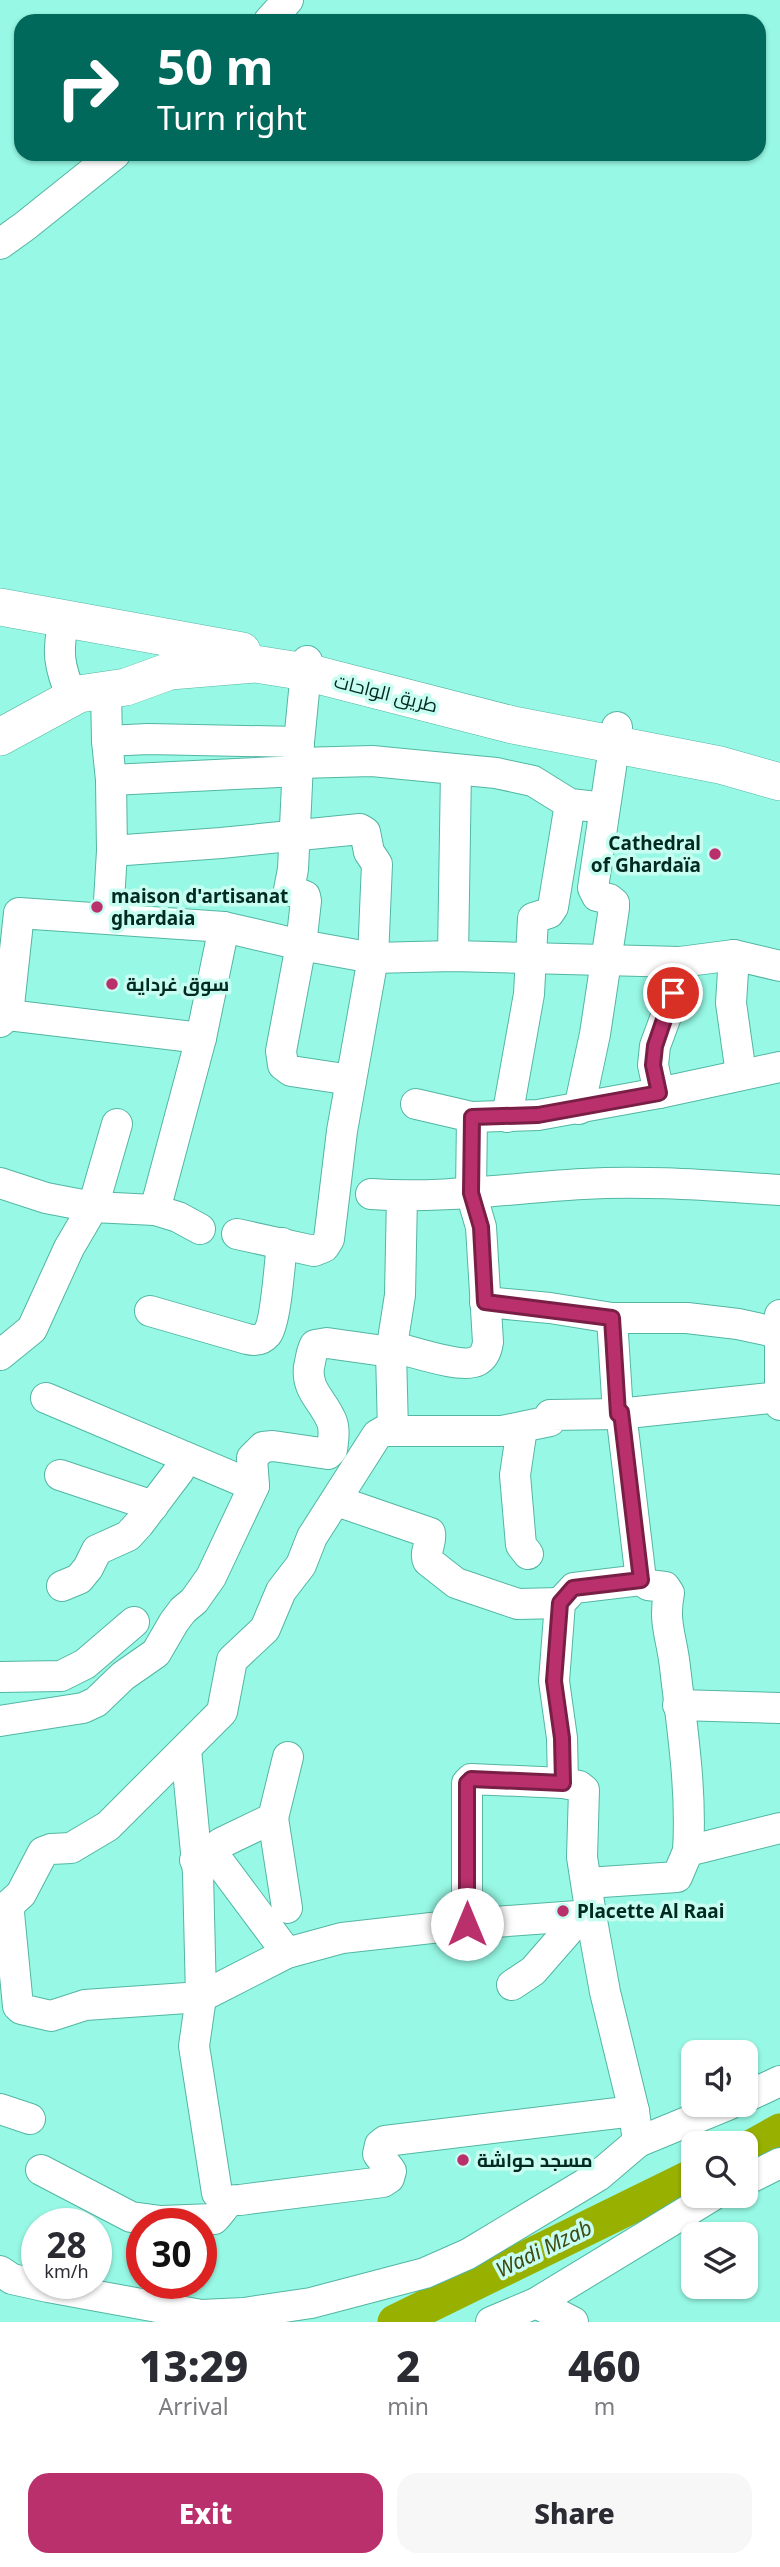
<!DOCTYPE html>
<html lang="en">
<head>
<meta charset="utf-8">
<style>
	body { margin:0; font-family:"Noto Sans",Cairo,sans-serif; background:#f7f7f7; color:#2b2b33; height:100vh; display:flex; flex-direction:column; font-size:26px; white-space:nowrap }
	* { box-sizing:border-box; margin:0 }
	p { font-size:23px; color:#7c7c81 }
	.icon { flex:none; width:38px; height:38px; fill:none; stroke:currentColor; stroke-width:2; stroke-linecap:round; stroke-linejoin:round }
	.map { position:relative; height:2322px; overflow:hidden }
	.side { display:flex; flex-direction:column; background:#fff; flex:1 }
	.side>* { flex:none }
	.banner { position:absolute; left:14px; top:14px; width:752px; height:147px; border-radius:21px; box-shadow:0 2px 5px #0004; background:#00695c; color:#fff; overflow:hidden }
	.buttons { position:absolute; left:681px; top:2040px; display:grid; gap:14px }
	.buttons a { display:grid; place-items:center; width:77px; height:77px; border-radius:14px; background:#fff; box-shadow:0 2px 5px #0004; font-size:35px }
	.speed { position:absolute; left:21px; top:2208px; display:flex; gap:14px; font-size:35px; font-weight:700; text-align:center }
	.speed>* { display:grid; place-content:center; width:91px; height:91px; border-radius:50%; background:#fff; box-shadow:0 2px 5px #0004; line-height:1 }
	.speed small { font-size:18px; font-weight:400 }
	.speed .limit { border:10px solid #d22; background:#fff; color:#111 }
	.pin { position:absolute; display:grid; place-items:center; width:60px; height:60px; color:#fff; margin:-30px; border:4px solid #fff; border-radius:50%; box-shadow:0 2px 7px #0007 }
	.me { position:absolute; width:77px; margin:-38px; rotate:0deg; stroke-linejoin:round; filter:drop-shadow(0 0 5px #0008) }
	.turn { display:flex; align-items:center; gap:24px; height:147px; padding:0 28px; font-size:32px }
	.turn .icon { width:91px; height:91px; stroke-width:2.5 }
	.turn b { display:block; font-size:49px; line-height:60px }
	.eta { display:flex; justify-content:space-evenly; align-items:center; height:119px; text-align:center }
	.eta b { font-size:42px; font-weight:800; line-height:49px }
	.action { display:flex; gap:14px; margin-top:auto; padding:14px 28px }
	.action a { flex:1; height:80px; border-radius:21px; background:#ba306c; color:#fff; font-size:28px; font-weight:800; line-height:80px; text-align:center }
	.action a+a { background:#f7f7f7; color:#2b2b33 }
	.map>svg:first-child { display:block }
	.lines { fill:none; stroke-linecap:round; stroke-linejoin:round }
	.river { stroke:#98b100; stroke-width:35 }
	.minor-casing { stroke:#52b6a3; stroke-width:32 }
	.major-casing { stroke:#52b6a3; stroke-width:38 }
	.minor { stroke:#fff; stroke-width:30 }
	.major { stroke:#fff; stroke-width:37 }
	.route-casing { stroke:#791f46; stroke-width:18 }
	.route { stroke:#ba306c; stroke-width:12 }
	.poi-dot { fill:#ba306c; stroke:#c7fef1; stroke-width:2.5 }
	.labels { text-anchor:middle; stroke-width:7; stroke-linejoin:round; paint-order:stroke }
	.street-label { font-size:19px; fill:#002922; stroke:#c7fef1 }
	.poi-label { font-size:19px; font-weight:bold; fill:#002922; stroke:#c7fef1; text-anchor:start }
	.water-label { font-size:21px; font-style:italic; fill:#3f4910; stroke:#c7fef1 }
</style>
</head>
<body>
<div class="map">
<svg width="780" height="2322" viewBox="0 0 780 2322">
	<rect width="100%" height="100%" fill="#97f9e5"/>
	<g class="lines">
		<g class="river">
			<path d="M 746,2150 L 780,2131"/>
			<path d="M 395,2322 L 693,2176"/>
		</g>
		<g class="minor-casing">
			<g id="minor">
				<path d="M 269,21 L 288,0"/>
				<path d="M 0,244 L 25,226 L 115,154"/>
				<path d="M 65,618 C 56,650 59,667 72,697"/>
				<path d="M 307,661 L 299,742 L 293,869 L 289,890 L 305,896 L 306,901 L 301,945 L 281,1051 L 283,1065 L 291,1071 L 351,1080"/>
				<path d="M 106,690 L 107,741 L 111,780 L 112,851 L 108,918"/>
				<path d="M 107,741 L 148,739 L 299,742"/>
				<path d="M 299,763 L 372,761 L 496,773 L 533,781 L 570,804 L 588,806"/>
				<path d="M 111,780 L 298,771"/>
				<path d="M 112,851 L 221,843 L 360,829 L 365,832 L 369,852 L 377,864 L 373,958 L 342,1131 L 329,1239 L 324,1247 L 314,1251 L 237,1234"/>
				<path d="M 734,955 L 731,1003 L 741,1074"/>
				<path d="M 453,956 L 456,770"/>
				<path d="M 8,1015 L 201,1038"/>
				<path d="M 0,1022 L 8,1015 L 19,913 L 224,927 L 301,945 L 373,958 L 453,956 L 680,962 L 734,955 L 780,966"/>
				<path d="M 659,1093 L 653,1065 L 655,1046 L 669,1008 L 680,962"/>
				<path d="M 416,1104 L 472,1117 L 538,1115 L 659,1093 L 780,1067"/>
				<path d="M 579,1109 L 595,1034 L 614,908 L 614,903 L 609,899 L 597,896 L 593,888 L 617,727"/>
				<path d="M 507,1117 L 529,994 L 533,918 L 549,913 L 553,907 L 570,804"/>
				<path d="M 0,1183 L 46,1198 L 93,1207 L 155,1210 L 178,1217 L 200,1229"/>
				<path d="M 371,1194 C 442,1199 512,1188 583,1184 C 649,1180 715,1186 780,1190"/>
				<path d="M 155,1210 L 201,1038 L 224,927"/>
				<path d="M 485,1302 L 550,1308 L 612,1318 L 687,1318 L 738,1324 L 779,1333"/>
				<path d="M 150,1311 L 247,1339 C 255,1341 262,1340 267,1334 C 276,1323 280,1260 282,1243"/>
				<path d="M 780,1315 L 780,1405"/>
				<path d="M 612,1318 L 618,1414"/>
				<path d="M 393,1347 C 411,1351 462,1369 477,1361 C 485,1357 487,1349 488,1342 L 481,1227 L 471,1193 L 472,1117"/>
				<path d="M 0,1355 L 32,1329 L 69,1248 L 93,1207 L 117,1124"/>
				<path d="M 46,1398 L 254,1486"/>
				<path d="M 621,1412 L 641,1580"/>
				<path d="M 522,1428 L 515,1475 L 521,1545 L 528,1554"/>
				<path d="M 393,1431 L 391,1352 L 400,1295 L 402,1196"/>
				<path d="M 60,1475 L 153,1506"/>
				<path d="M 337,1501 L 430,1533 C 432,1543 424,1552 428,1561 L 456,1583 L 518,1604 L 560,1603"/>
				<path d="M 62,1586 L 79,1579 L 88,1568 L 97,1550 L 128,1536 L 139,1524 L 179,1471 L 182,1457"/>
				<path d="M 0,1677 L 61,1676 L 85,1664 L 134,1622"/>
				<path d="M 678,1705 L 780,1708"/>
				<path d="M 0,1721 L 83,1708 L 96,1702 L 123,1676 L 156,1653 L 174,1622 L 183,1610 L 194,1601 L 211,1577 L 254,1486 L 252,1458 L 263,1447 L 273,1446 L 328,1454 L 332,1450 C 333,1442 335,1430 332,1422 C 324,1401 306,1391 309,1367 C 311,1359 311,1352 315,1345 L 327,1343 L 391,1352"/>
				<path d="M 186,1750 L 198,1873 L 201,1997 L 194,2046 L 217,2193"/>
				<path d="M 273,1818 L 287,1908"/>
				<path d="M 211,1851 L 221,1843 L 273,1818 L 288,1757"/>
				<path d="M 195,1860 L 211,1851 L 287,1953"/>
				<path d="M 587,1883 L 677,1877 L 688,1851 L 780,1828"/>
				<path d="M 591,1915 L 467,1924 L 342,1938 L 287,1953 L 201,1997 L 85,2005 L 51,2016 L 21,2009 L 18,2006 L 9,1913 L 10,1904 L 21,1894 L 43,1852 L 51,1849 L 71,1848 L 108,1826 L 222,1712 L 232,1660 L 265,1629 L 281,1591 L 301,1565 L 312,1537 L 377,1435 L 384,1431 L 502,1431 L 550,1421 L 550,1415 L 618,1414 L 779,1397"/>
				<path d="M 467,1924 L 467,1783 L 471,1779 L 563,1783"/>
				<path d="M 512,1985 L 533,1971 L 581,1916"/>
				<path d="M 746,2097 L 780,2081"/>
				<path d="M 0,2109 L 30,2119"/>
				<path d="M 638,2142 L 634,2111 L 605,1992 L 591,1915 L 582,1857 L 584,1790 L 579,1786 L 563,1783 L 562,1738 L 554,1681 L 560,1603 L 574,1588 L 641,1580 L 648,1585 L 665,1587 L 669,1593 C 663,1623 672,1638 675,1667 C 682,1728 692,1790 688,1851"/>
				<path d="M 41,2170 L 131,2217 L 161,2221 L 214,2219 C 224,2210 225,2199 240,2200 L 383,2182 L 389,2178 L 391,2171 L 378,2154 L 380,2145 L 385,2141 L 634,2111"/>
				<path d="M 746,2180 L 780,2163"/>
				<path d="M 0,2271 L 12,2279 L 48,2287 L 201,2315 L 244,2313 L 311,2303 L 425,2273 L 468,2254 L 598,2176 L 638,2142 L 728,2105"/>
				<path d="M 536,2303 L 573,2322"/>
				<path d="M 491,2322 L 536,2303 L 712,2196"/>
			</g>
		</g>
		<g class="major-casing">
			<g id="major">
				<path d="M 0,607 L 242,651"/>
				<path d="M 0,737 L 79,694 L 126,687 L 170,671 L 255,664 L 306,672 L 513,725 L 720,765 L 780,782"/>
			</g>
		</g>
		<use href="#minor" class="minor"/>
		<use href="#major" class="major"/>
	</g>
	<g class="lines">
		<g class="route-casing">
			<path id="route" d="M 467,1924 L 467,1783 L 471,1779 L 563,1783 L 562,1738 L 554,1681 L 560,1603 L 573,1588 L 641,1580 L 621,1412 L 618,1414 L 612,1318 L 485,1302 L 481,1227 L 471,1193 L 472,1117 L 538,1115 L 659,1093 L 653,1065 L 655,1046 L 673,993"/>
		</g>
		<use href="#route" class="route"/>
	</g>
	<g class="poi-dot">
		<circle cx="715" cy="854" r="7"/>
		<circle cx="97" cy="907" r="7"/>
		<circle cx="112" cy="984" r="7"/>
		<circle cx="563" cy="1911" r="7"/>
		<circle cx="463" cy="2160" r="7"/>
	</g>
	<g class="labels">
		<g class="street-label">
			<text transform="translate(386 693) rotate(14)" y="7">طريق الواحات</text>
		</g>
		<g class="poi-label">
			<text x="701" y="850" text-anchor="end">Cathedral<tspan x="701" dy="22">of Ghardaïa</tspan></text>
			<text x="111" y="903">maison d'artisanat<tspan x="111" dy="22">ghardaia</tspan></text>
			<text x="126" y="991">سوق غرداية</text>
			<text x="577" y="1918">Placette Al Raai</text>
			<text x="477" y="2167">مسجد حواشة</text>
		</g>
		<g class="water-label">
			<text transform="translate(544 2249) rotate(-26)" y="7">Wadi Mzab</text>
		</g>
	</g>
</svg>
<div class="buttons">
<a><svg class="icon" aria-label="sound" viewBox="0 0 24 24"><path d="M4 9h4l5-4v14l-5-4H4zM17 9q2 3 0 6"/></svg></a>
<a><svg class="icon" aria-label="search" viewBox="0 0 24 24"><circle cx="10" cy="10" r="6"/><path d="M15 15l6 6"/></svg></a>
<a><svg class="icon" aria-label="layers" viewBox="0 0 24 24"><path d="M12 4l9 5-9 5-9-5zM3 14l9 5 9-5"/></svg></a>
</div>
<div class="speed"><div>28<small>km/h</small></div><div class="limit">30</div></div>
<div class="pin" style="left:673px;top:993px;background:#d93025"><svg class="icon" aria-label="arrive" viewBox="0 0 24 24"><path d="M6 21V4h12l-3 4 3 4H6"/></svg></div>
<svg class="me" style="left:467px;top:1924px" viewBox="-20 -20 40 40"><circle r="19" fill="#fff"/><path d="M0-13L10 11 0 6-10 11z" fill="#ba306c"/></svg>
<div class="banner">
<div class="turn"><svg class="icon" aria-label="right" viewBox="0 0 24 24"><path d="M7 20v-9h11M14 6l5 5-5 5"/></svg><div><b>50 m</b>Turn right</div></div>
</div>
</div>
<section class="side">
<div class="eta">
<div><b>13:29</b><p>Arrival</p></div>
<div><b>2</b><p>min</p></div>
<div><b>460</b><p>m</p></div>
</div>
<div class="action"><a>Exit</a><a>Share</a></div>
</section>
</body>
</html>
